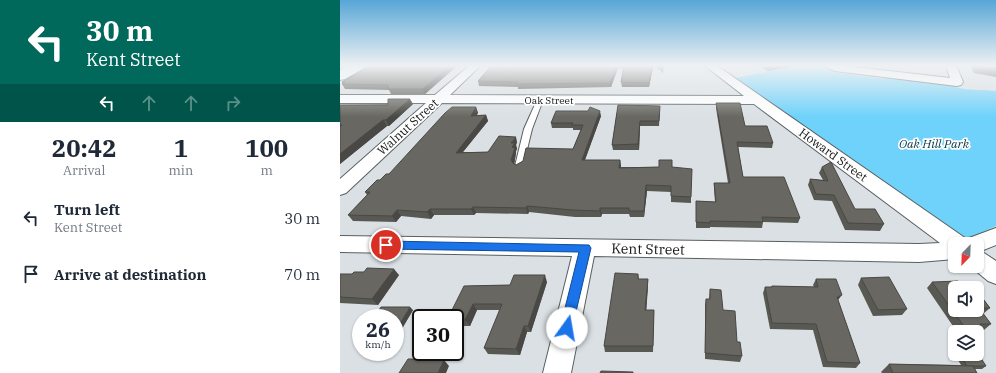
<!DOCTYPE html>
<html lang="en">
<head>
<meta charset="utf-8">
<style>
	body { margin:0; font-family:"IBM Plex Serif",serif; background:#f6f6f7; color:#1f2937; height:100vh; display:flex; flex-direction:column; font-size:15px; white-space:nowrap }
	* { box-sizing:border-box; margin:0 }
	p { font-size:13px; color:#747a83 }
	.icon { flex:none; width:22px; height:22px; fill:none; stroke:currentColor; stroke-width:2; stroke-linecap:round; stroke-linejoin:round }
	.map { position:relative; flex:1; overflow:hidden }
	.details { display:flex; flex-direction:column; background:#fff; width:340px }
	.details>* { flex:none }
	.banner { background:#00695c; color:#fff; overflow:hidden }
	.needle { width:26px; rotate:203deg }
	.fabs { position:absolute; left:608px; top:237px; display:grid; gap:8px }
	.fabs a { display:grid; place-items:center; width:36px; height:36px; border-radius:6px; background:#fff; box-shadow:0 1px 3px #0004; font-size:20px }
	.speed { position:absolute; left:12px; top:309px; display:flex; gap:8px; font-size:20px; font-weight:700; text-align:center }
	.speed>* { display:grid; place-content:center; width:52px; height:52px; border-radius:50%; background:#fff; box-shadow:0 1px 3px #0004; line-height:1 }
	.speed small { font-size:10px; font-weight:400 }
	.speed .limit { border:2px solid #111; border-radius:6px; background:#fff; color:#111 }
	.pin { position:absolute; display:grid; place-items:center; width:34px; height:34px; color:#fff; margin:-17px; border:2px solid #fff; border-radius:50%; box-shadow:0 1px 4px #0007 }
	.me { position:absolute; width:44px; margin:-22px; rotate:13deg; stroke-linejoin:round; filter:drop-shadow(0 0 3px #0008) }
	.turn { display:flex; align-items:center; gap:14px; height:84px; padding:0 20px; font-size:18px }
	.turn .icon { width:52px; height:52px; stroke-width:2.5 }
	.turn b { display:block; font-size:28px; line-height:34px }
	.lanes { display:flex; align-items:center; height:38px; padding:0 20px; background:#0003; justify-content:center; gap:20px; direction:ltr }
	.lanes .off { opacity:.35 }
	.eta { display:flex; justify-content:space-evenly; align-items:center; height:68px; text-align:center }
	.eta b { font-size:24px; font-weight:800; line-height:28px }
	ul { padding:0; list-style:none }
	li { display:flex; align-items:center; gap:12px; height:56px; padding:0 20px }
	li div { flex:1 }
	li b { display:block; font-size:15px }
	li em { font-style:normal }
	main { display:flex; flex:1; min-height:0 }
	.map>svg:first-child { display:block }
	.green { fill:#6ed2fb }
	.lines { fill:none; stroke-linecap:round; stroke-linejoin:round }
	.lane-casing { stroke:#595f61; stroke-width:2 }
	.street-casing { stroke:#595f61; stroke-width:2 }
	.secondary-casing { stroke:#595f61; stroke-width:2 }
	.lane { fill:#fff; fill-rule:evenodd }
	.street { fill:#fff; fill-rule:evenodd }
	.secondary { fill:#fff; fill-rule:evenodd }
	.wall { fill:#595953 }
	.shaded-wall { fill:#494844 }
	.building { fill:#686761; stroke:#494844 }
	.route { fill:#1a73e8; stroke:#114b97 }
	.labels { text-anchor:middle; stroke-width:3.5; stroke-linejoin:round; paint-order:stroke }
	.far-street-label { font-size:10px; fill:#141617; stroke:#fff }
	.street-label { font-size:12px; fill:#141617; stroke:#fff }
	.park-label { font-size:12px; font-style:italic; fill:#073748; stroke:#fff }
	.near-street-label { font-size:14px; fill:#141617; stroke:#fff }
</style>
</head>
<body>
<main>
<section class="details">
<div class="banner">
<div class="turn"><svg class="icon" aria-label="left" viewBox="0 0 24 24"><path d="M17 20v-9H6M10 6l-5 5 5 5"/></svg><div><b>30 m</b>Kent Street</div></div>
<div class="lanes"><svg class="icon" aria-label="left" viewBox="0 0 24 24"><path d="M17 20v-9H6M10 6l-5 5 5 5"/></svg><svg class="icon off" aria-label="ahead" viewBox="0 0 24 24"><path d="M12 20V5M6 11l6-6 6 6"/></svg><svg class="icon off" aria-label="ahead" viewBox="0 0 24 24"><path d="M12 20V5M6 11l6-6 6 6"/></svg><svg class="icon off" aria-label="right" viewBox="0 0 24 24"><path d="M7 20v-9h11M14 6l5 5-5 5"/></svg></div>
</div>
<div class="eta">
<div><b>20:42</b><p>Arrival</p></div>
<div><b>1</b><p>min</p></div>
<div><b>100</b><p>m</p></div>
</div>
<ul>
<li><svg class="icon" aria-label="left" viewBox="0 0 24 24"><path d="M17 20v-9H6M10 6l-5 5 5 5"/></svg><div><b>Turn left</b><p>Kent Street</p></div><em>30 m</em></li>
<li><svg class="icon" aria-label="arrive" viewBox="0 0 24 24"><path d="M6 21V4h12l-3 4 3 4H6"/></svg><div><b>Arrive at destination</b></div><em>70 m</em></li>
</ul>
</section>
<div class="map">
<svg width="656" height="373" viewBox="0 0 656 373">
	<rect width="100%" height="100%" fill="#dae0e4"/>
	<path class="green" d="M 461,65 L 477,65 L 486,70 L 498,73 L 546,79 L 546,76 L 605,82 C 618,92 641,89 656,91 L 656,226 L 626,240 L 395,78 Z"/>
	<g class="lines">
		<g class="lane-casing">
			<path id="lane" d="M 200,98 L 203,100 L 192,129 L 183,166 L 179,169 L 176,168 L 175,166 L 184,129 L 197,100 Z"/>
		</g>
		<g class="street-casing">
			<g id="street">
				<path d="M 130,65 L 141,65 L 110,95 L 404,96 L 364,65 L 376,65 L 625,238 L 627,243 L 629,238 L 656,228 L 656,245 L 641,251 L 656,261 L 656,284 L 648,281 L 630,266 L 637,266 L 637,244 L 615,244 L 615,259 L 579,262 L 254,256 L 231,373 L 203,373 L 232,256 L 0,252 L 0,236 L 579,244 L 600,243 L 414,104 L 102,103 L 6,193 L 0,195 L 0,179 L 86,103 L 0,103 L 0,95 L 95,95 Z"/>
				<path d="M 484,65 L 497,65 L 610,78 L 606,65 L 616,65 L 623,82 L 621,85 L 617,86 L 495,71 L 485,67 Z"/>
			</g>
		</g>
		<g class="secondary-casing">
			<path id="secondary" d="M 9,65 L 26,65 L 24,68 L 5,79 L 0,80 L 0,70 Z"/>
		</g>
		<use href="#lane" class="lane"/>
		<use href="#street" class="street"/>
		<use href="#secondary" class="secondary"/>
	</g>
	<g class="wall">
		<path d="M 32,65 L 118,65 L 85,94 L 51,94 L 49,90 L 5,89 L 2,84 L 3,84 L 2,82 Z"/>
		<path d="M 152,65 L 313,65 L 313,67 L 309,87 L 282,87 L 281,82 L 283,69 L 278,68 L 271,87 L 178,89 L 178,87 L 139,86 L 138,81 Z"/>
		<path d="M 314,65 L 324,65 L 323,73 Z"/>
		<path d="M 417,65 L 458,65 L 428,71 Z"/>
		<path d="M 581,65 L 593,65 L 593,66 Z"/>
		<path d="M 630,65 L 656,65 L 656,77 L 634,73 Z"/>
		<path d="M 376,103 L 405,126 L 433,143 L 432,148 L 398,147 L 403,177 L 460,218 L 458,223 L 423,222 L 422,228 L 370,227 L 370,228 L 356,228 L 356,201 L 375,202 L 374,188 L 374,183 L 388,183 L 376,108 Z"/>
		<path d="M 73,104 L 49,126 L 47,126 L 0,164 L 0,105 Z"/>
		<path d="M 278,105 L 320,106 L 319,126 L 300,126 L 299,150 L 273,150 L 272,145 Z"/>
		<path d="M 136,107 L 138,113 L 137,115 L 146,115 L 148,121 L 123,152 L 148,152 L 177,142 L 176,145 L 177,149 L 176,151 L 176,153 L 174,164 L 176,165 L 233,149 L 241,130 L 233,130 L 233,128 L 212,128 L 211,123 L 261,116 L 245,160 L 280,160 L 281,167 L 332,167 L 351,197 L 351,203 L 331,202 L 331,192 L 307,191 L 304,217 L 290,217 L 289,214 L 262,214 L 261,217 L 235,217 L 189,212 L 188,214 L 136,213 L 134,215 L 94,215 L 91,219 L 61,216 L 56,222 L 13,221 L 8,215 L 27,195 L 25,192 Z"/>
		<path d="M 482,167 L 515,209 L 544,224 L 540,231 L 505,230 L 492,201 L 474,200 L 468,185 L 470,179 L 483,180 L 479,173 Z"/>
		<path d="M 0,274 L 59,275 L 38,305 L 0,303 Z"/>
		<path d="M 298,274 L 299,279 L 308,279 L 308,285 L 306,310 L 314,310 L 313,352 L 265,352 L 264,346 Z"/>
		<path d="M 521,278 L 567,309 L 562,315 L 533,316 L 518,285 Z"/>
		<path d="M 476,279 L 498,300 L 520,363 L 516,368 L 483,367 L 473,330 L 430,329 L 423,293 L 425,287 L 431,287 L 432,286 L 474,287 L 473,285 Z"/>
		<path d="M 207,282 L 191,332 L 187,332 L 180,355 L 148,354 L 144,348 L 160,310 L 137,310 L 130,326 L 115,326 L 115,318 L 124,286 L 170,285 Z"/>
		<path d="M 592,282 L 620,284 L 637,291 L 650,308 L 643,314 L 651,324 L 644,330 L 642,330 L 637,334 L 637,332 L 617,332 L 587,288 Z"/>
		<path d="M 370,289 L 383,310 L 397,342 L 402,356 L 400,362 L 365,359 L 365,305 L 366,299 L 369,299 Z"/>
		<path d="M 73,310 L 60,332 L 55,332 L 55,318 Z"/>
		<path d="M 613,343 L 615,343 L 615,354 L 637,354 L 646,366 L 642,369 L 635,369 L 637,373 L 542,373 L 541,372 L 549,364 L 621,365 L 610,346 Z"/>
	</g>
	<g class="shaded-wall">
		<path d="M 111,65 L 118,65 L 85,94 L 83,89 Z"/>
		<path d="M 277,65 L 278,68 L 271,87 L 270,83 Z"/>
		<path d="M 312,65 L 313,67 L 309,87 L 309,83 Z"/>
		<path d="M 429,65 L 458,65 L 428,71 Z"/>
		<path d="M 70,99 L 73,104 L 49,126 L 46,120 Z"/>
		<path d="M 136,107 L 138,113 L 133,121 L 131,116 Z"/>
		<path d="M 260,111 L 261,116 L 243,165 L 242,160 Z"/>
		<path d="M 146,115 L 148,121 L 118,158 L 116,153 Z"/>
		<path d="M 43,120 L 47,126 L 0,164 L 0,154 Z"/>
		<path d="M 300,121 L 300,126 L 299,150 L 298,144 Z"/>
		<path d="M 176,137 L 177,142 L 176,145 L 177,149 L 176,151 L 176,153 L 174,166 L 171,160 L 171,143 Z"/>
		<path d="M 280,160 L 281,166 L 280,173 L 279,168 Z"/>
		<path d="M 306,185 L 307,191 L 304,217 L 304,211 Z"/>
		<path d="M 187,206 L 189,212 L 188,214 L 186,208 Z"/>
		<path d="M 133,207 L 136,213 L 134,215 L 131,209 Z"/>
		<path d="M 260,208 L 262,214 L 261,217 L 260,211 Z"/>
		<path d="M 90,209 L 94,215 L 91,219 L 87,212 Z"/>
		<path d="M 57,210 L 61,216 L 56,222 L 52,216 Z"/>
		<path d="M 54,269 L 59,275 L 38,305 L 32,299 Z"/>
		<path d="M 205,275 L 207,282 L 191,332 L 188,326 Z"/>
		<path d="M 308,279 L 308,285 L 306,316 L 305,310 Z"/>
		<path d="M 502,295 L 498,300 L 497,297 Z"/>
		<path d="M 133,304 L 137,310 L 130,326 L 125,320 Z"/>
		<path d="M 70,307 L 73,310 L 60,332 L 57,329 Z"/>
		<path d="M 184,326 L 187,332 L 180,355 L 176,349 Z"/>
		<path d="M 98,352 L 106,352 L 99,365 L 94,360 Z"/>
		<path d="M 104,360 L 109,366 L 106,373 L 98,373 Z"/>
	</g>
	<g class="building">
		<path d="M 32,65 L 111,65 L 83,89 L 48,89 L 48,85 L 2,84 L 5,82 L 2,82 Z"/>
		<path d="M 152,65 L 277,65 L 270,83 L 177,84 L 178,82 L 138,81 Z"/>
		<path d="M 282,65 L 312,65 L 309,83 L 281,82 L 284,65 Z"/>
		<path d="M 635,65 L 656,65 L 656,72 L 637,69 Z"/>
		<path d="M 48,99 L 70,99 L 46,120 L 43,120 L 0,154 L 0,127 L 2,125 L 0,125 L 0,105 L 48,105 Z"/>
		<path d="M 376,103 L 400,103 L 405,126 L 427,126 L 433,143 L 397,142 L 403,177 L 444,177 L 460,218 L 422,217 L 423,222 L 370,221 L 370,223 L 356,222 L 356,201 L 376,202 L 374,183 L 390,183 Z"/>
		<path d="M 278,105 L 320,106 L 319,121 L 300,121 L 298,144 L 272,145 Z"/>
		<path d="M 112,107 L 136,107 L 131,116 L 146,115 L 116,153 L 148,152 L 159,136 L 176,137 L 171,143 L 175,143 L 172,147 L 175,148 L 171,160 L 173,163 L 176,165 L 183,161 L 186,148 L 233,149 L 243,125 L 232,125 L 233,123 L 211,123 L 216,111 L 248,111 L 250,107 L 260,111 L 242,160 L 280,160 L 279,168 L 319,167 L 319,160 L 332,160 L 332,167 L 352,169 L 351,197 L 331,196 L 331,186 L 306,185 L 304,211 L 289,211 L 289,208 L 260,208 L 260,211 L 233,210 L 187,206 L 186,208 L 133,207 L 131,209 L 90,209 L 87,212 L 57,210 L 52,216 L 8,215 L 30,192 L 25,192 L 37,180 L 40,180 L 46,174 L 49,174 L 105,113 Z"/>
		<path d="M 491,162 L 515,209 L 535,209 L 544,224 L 508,223 L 494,195 L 476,194 L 470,179 L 488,181 L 482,167 Z"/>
		<path d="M 27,268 L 54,269 L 32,299 L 0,297 L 0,274 L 12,274 L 14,272 L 24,272 Z"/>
		<path d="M 275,273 L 298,274 L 298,279 L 308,279 L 305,310 L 314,310 L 313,346 L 264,346 Z"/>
		<path d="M 174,275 L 205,275 L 188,326 L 184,326 L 176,349 L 144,348 L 162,304 L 133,304 L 125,320 L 115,320 L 115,318 L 108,318 L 124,286 L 170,285 Z"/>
		<path d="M 549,277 L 567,309 L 538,310 L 521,278 Z"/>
		<path d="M 476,279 L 496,279 L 502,295 L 497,297 L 520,363 L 487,362 L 476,324 L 432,323 L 425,287 L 432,287 L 432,286 L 478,287 Z"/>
		<path d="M 618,281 L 620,284 L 631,284 L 634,288 L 615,288 L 615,310 L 637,310 L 637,291 L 650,308 L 639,308 L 651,324 L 640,324 L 643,329 L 626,329 L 592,282 Z"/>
		<path d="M 370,289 L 381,290 L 383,310 L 395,311 L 397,342 L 400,342 L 402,356 L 365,353 L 366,299 L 370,299 Z"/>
		<path d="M 41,307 L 70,307 L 57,329 L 55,329 L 55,318 L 34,318 Z"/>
		<path d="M 83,352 L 98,352 L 94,360 L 104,360 L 98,373 L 59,373 L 68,359 L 80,359 Z"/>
		<path d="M 637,352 L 646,366 L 627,366 L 620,354 L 637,354 Z"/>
		<path d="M 549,364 L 633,366 L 637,373 L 553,373 Z"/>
		<path d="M 261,371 L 293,372 L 293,373 L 260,373 Z"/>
	</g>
	<linearGradient id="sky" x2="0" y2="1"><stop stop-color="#57a6d6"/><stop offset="0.56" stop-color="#eef1f3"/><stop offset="1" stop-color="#eef1f3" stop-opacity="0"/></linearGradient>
	<rect width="656" height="117" fill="url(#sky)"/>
	<path class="route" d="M 46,241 L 249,245 L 251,248 L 231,333 L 227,335 L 222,333 L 220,328 L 239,252 L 46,249 L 42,248 L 41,245 L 42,242 Z"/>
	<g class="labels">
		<g class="far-street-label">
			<text x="209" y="104">Oak Street</text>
		</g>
		<g class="street-label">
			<text transform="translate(68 127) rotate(-42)" y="4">Walnut Street</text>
			<text transform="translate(493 155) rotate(36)" y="4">Howard Street</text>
		</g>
		<g class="park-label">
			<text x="594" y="148">Oak Hill Park</text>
		</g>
		<g class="near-street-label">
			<text transform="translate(308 249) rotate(1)" y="5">Kent Street</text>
		</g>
	</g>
</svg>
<div class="fabs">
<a><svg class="needle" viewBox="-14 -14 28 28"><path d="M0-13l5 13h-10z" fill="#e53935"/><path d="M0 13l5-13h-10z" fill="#747a83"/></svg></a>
<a><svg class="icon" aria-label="sound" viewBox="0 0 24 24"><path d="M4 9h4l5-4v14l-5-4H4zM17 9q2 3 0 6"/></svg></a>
<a><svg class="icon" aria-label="layers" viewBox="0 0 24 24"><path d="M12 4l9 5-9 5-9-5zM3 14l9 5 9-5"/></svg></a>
</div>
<div class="speed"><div>26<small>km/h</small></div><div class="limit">30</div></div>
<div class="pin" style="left:46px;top:245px;background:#d93025"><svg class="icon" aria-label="arrive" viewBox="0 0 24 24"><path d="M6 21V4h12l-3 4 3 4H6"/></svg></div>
<svg class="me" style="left:227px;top:328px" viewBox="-20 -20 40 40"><circle r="19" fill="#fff"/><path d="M0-13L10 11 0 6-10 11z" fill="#1a73e8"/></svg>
</div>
</main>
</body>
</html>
